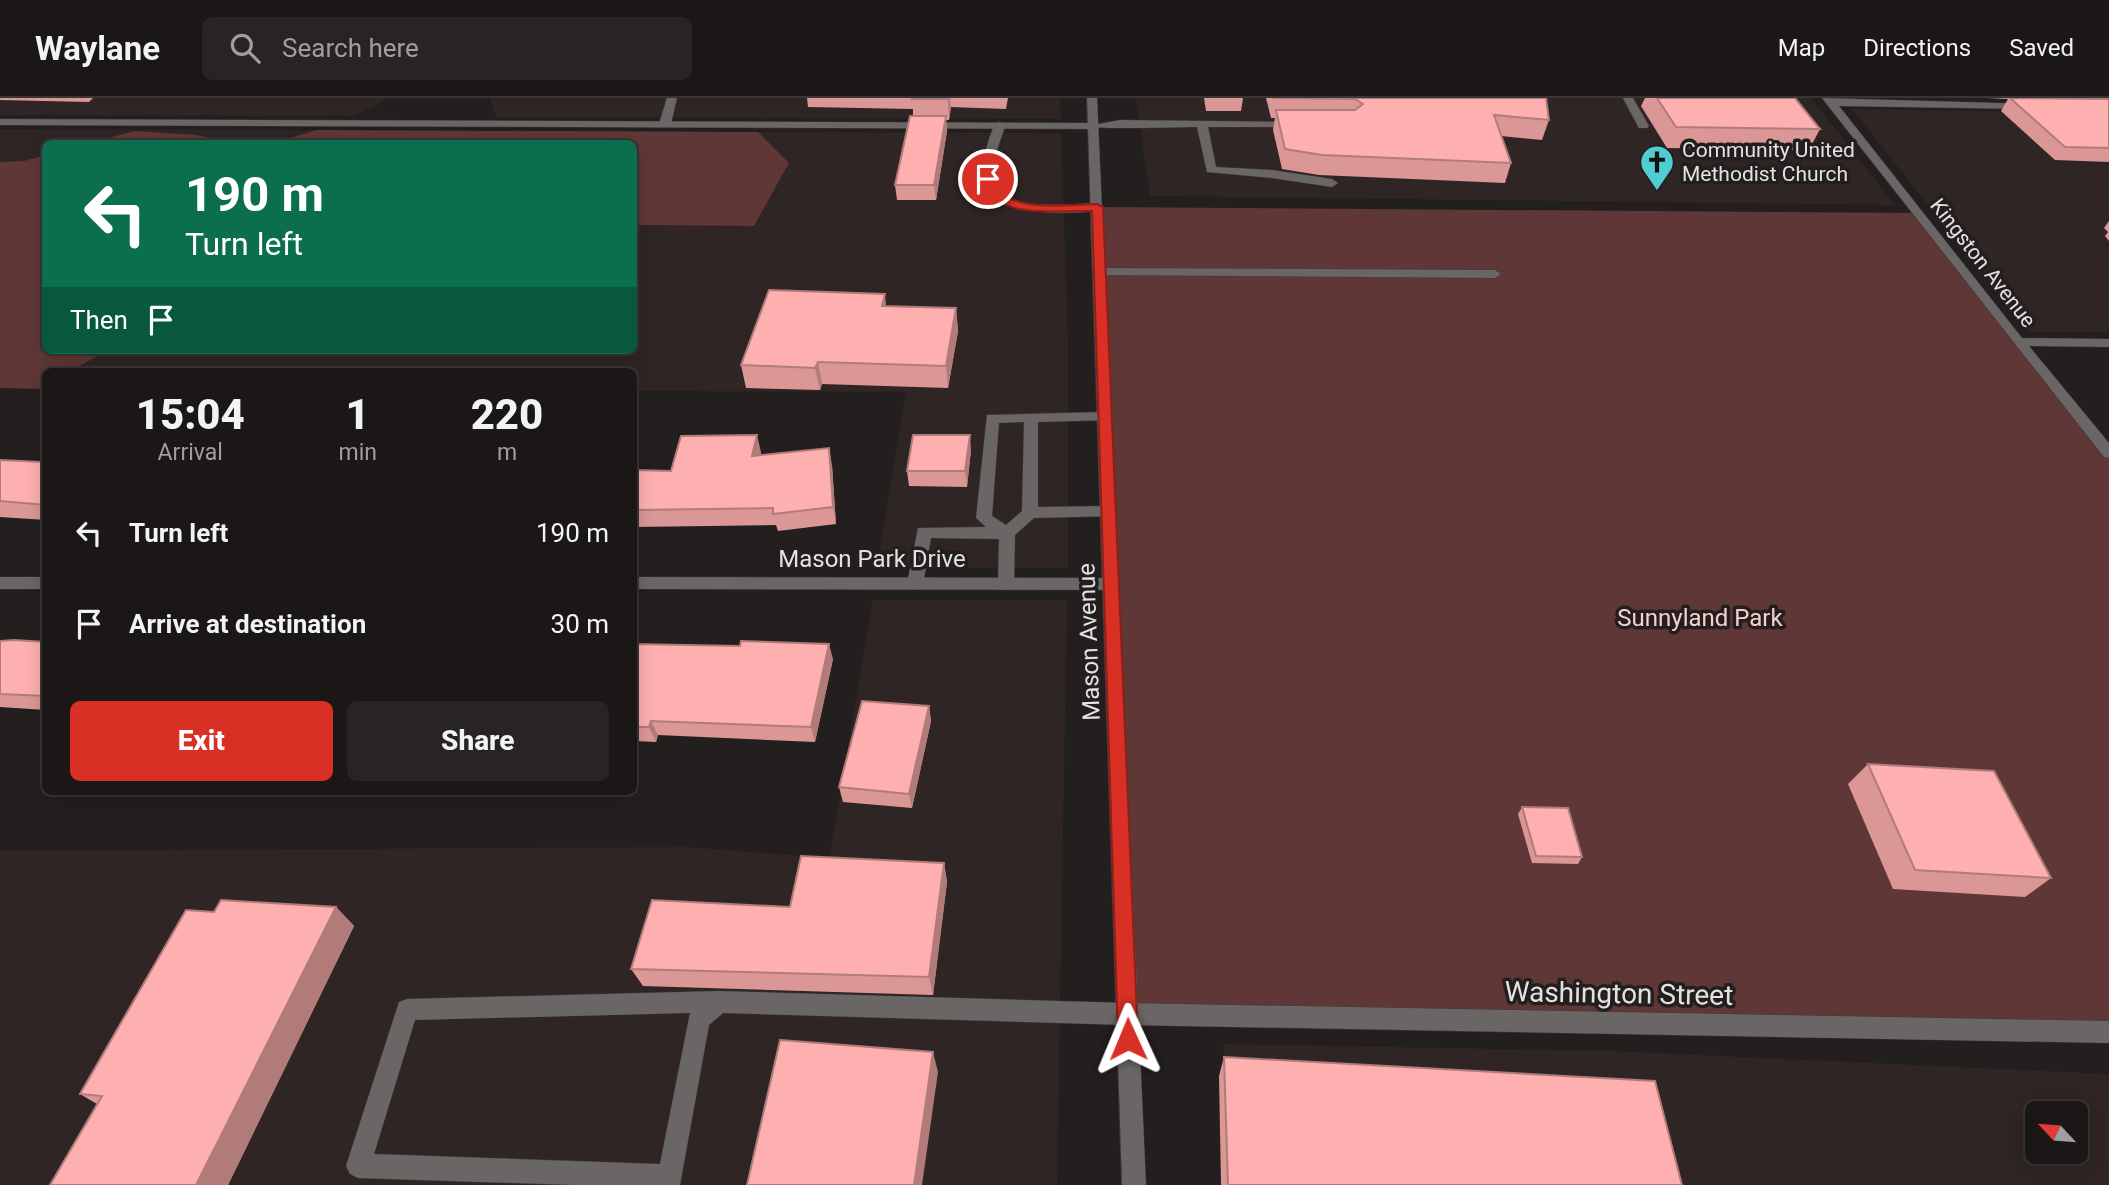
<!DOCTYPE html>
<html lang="en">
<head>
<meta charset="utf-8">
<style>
	body { margin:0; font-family:Roboto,sans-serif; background:#272423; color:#f1f3f6; height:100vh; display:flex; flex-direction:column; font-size:26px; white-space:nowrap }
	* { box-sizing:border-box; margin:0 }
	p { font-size:23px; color:#9f9fa1 }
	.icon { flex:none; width:38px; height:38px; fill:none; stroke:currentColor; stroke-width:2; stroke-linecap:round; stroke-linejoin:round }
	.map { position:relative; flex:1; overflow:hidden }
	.sheet { position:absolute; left:42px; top:270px; width:595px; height:427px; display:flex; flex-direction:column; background:#1a1716; border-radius:10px; box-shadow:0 4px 18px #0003,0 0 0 2px #383635 }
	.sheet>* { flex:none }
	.top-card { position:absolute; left:42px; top:42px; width:595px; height:214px; border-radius:10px; box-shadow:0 4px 18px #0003,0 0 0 2px #383635; background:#0b6e4f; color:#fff; overflow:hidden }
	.needle { width:46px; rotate:296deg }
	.buttons { position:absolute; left:2025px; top:1003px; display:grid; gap:14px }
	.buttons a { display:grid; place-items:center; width:63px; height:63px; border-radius:10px; background:#1a1716; box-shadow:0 4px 18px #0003,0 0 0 2px #383635; font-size:35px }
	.pin { position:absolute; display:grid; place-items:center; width:60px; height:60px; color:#fff; margin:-30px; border:4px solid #fff; border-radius:50%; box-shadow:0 2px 7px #0007 }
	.me { position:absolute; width:77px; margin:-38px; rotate:359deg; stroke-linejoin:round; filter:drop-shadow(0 0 5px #0008) }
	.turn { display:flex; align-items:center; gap:24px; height:147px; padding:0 28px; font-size:32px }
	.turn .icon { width:91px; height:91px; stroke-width:2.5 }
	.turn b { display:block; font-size:49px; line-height:60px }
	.then { display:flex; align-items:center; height:66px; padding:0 28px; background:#0003; gap:14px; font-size:26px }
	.eta { display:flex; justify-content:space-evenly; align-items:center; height:119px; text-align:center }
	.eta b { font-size:42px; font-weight:800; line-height:49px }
	.button { display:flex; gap:14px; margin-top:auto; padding:14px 28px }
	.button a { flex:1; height:80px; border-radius:10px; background:#d93025; color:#fff; font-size:28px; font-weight:800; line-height:80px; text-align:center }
	.button a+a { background:#272423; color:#f1f3f6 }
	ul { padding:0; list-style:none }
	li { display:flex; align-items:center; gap:21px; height:91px; padding:0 28px }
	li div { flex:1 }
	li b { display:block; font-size:26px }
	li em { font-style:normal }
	header { display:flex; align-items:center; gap:42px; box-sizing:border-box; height:98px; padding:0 35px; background:#1a1716; border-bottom:2px solid #383635 }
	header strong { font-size:33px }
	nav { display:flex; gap:38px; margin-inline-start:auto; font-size:24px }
	.search { width:490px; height:63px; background:#272423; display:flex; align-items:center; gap:18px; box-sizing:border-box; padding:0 24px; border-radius:10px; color:#9f9fa1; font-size:26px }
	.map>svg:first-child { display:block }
	.built { fill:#302525; fill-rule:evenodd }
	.green { fill:#603737 }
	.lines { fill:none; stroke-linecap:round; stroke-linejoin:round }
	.service-casing { stroke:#3c3938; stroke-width:1 }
	.minor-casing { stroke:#3c3938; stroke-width:1 }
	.tertiary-casing { stroke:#3c3938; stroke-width:1 }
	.secondary-casing { stroke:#3c3938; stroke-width:1 }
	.service { fill:#6a6666; fill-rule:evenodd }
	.minor { fill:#6a6666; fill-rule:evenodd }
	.tertiary { fill:#6a6666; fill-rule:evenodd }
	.secondary { fill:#6a6666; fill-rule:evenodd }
	.wall { fill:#da9796 }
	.shaded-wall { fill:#b17b7a }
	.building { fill:#fdb0af; stroke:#b17b7a; stroke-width:2 }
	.route { fill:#d93025; stroke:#8d1f18; stroke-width:2 }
	.labels { text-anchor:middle; stroke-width:7; stroke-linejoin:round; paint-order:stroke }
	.far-poi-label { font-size:21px; fill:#e4e1e1; stroke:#221f1e; text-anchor:start }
	.far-street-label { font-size:21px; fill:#e4e1e1; stroke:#221f1e }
	.street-label { font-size:24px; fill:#e4e1e1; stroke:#221f1e }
	.park-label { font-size:24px; fill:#f9cfcd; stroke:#221f1e }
	.near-street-label { font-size:28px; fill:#e4e1e1; stroke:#221f1e }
</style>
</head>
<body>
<header>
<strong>Waylane</strong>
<div class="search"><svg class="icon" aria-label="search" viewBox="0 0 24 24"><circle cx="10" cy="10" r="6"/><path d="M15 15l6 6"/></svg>Search here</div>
<nav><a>Map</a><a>Directions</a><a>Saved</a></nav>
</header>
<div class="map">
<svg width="2109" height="1087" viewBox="0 0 2109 1087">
	<rect width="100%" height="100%" fill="#221f1e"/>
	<g class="built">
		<path d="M 0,0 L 389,0 L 354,18 L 0,17 Z"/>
		<path d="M 490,0 L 1060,0 L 1061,21 L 496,19 Z"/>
		<path d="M 1136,0 L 1811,0 L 1895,107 L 1150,98 Z"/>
		<path d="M 1852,11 L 2083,15 L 2109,39 L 2109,234 L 2029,234 Z"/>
		<path d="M 0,31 L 316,32 L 281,43 L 240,46 L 135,33 L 89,45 L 46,46 L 45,57 L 24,63 L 0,64 Z"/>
		<path d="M 758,34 L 1061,35 L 1068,241 L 1068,470 L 877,470 L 906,294 L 634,293 L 634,273 L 71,273 L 108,252 L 634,252 L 634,127 L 754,128 L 789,65 Z"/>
		<path d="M 873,502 L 1067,502 L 1057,1087 L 0,1087 L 0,753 L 687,749 L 829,760 Z"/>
		<path d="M 1223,946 L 1610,953 L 2109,976 L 2109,1087 L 1232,1087 ZM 2037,1015 L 2076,1015 L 2076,1054 L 2037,1054 Z"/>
	</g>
	<g class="green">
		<path d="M 316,32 L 758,34 L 789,65 L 754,128 L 634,127 L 634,46 L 240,45 L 281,43 Z"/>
		<path d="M 135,33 L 196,37 L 237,45 L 89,45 Z"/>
		<path d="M 45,57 L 46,252 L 108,252 L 71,273 L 46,273 L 45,288 L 41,291 L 0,290 L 0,64 L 24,63 Z"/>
		<path d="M 1097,109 L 1917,115 L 2109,355 L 2109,935 L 1127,916 Z"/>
	</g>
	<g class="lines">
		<g class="service-casing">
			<g id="service">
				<path d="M 667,0 L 677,0 L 671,26 L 665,29 L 659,26 Z"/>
				<path d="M 1623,0 L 1633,0 L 1649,28 L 1647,30 L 1639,30 Z"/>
				<path d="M 1120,22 L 1301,24 L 1301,28 L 1297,29 L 1208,29 L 1216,69 L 1272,72 L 1332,81 L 1338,85 L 1332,89 L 1272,80 L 1207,74 L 1197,29 C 1181,29 1094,32 1088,28 Z"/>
				<path d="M 1000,24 L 1006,27 C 1000,42 987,76 997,91 C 1011,113 1074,106 1097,105 L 1103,109 L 1101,112 C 1076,117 996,118 984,90 C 977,72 988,44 994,27 Z"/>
				<path d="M 1099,170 L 1495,172 L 1501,176 L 1495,180 L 1094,177 L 1094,171 Z"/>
				<path d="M 1105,314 L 1112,319 L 1110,322 L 1038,324 L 1038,409 L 1109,408 L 1117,414 L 1115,418 L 1034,420 L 1015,437 L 1014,486 L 1006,492 L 998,486 L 999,441 L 931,440 L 923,486 L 915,492 L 909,490 L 907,486 L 918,430 L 986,429 L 976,420 L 987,317 ZM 1024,324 L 1022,413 L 1006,427 L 992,418 L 999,325 Z"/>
				<path d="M 719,893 L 1127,905 L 1135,908 L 1138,916 L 1135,924 L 1127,927 L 723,915 L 709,927 L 680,1087 L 574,1087 L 358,1080 L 350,1076 L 346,1068 L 399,904 L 407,901 ZM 690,915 L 660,1066 L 374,1056 L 415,922 Z"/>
			</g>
		</g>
		<g class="minor-casing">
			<g id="minor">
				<path d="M 1822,0 L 2033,6 L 2034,8 L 2029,11 L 1839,8 L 2022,240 L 2109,241 L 2109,249 L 2029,248 L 2109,345 L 2109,360 L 2104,359 Z"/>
				<path d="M 0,21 L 1094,25 L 1100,28 L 1094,31 L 0,27 Z"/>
				<rect x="0" y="479" width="46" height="12"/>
				<path d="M 634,479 L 1111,480 L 1119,486 L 1111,492 L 634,491 Z"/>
			</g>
		</g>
		<g class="tertiary-casing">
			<path id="tertiary" d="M 1127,905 L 2109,923 L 2109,945 L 1127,927 L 1119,924 L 1116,916 L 1119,908 Z"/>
		</g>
		<g class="secondary-casing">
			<path id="secondary" d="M 1087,0 L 1097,0 L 1146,1087 L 1122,1087 Z"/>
		</g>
		<use href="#service" class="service"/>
		<use href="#minor" class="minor"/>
		<use href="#tertiary" class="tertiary"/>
		<use href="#secondary" class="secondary"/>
	</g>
	<g class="wall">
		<path d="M 0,0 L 93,0 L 89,4 L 0,2 Z"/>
		<path d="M 807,0 L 1008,0 L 1006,11 L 951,9 L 949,22 L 946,22 L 947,33 L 936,102 L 897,102 L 895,87 L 913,18 L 913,11 L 808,9 Z"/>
		<path d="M 1204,0 L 1243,0 L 1241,13 L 1206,13 Z"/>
		<path d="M 1266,0 L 1546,0 L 1549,22 L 1542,42 L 1501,38 L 1511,65 L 1505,85 L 1319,77 L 1282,71 L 1273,32 L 1275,20 L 1271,20 Z"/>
		<path d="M 1645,0 L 1795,0 L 1820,31 L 1809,52 L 1667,50 L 1641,8 Z"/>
		<path d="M 1987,0 L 2109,0 L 2109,64 L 2055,62 L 2001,13 L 2008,1 Z"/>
		<path d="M 2109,123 L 2109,143 L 2105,138 L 2108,134 L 2104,130 Z"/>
		<path d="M 886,208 L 956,210 L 958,233 L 948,290 L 822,286 L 820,292 L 746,290 L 741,267 Z"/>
		<path d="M 971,352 L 967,389 L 909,388 L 907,373 Z"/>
		<path d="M 761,354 L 760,358 L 832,367 L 836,426 L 778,433 L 776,427 L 634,429 L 634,372 L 671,373 Z"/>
		<path d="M 46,361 L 46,422 L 0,419 L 0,362 L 42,364 Z"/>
		<path d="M 0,543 L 46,544 L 46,612 L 0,609 Z"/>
		<path d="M 634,546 L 833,561 L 815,644 L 658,637 L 656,644 L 634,643 Z"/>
		<path d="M 929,608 L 931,623 L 912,710 L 843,704 L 839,689 Z"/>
		<path d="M 1868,666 L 2051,780 L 2025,799 L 1893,791 L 1848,686 Z"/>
		<path d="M 1522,709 L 1582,759 L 1578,766 L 1532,765 L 1518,716 Z"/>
		<path d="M 944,765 L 947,784 L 933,897 L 643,888 L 631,871 L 790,809 Z"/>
		<path d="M 336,809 L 354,828 L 228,1087 L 50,1087 L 97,1006 L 80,996 L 214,814 Z"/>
		<path d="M 1224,959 L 1682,1087 L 1221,1087 L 1219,978 Z"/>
	</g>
	<g class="shaded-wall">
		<path d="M 948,0 L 950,0 L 951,9 L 949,22 Z"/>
		<path d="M 946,18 L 947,33 L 936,102 L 934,87 Z"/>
		<path d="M 885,196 L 887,218 L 882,208 Z"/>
		<path d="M 956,210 L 958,233 L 948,290 L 946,268 Z"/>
		<path d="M 818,264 L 822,286 L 820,292 L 815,270 Z"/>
		<path d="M 757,337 L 761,354 L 757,375 L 752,358 Z"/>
		<path d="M 970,337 L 971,352 L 967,389 L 965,373 Z"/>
		<path d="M 829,350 L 832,367 L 836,426 L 833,409 Z"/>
		<path d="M 829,546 L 833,561 L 815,644 L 811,629 Z"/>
		<path d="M 929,608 L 931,623 L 912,710 L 909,696 Z"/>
		<path d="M 651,623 L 658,637 L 656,644 L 649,629 Z"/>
		<path d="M 944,765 L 947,784 L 933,897 L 929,879 Z"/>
		<path d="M 336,809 L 354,828 L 228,1087 L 196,1087 Z"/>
		<path d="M 933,954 L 938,974 L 922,1087 L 914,1087 Z"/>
	</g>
	<g class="building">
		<path d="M 912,0 L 948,0 L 947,1 L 912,1 Z"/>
		<path d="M 1273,0 L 1546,0 L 1549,22 L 1494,17 L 1511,65 L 1322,57 L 1285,51 L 1276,12 L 1355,12 L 1363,6 L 1355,1 Z"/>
		<path d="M 1657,0 L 1795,0 L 1820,31 L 1676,29 Z"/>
		<path d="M 2010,0 L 2109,1 L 2109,50 L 2065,49 Z"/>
		<path d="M 910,18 L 946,18 L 934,87 L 895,87 Z"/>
		<path d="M 769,192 L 885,196 L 882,208 L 956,210 L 946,268 L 818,264 L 815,270 L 741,267 Z"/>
		<path d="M 757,337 L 752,358 L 829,350 L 833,409 L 773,416 L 773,410 L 634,412 L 634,372 L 671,373 L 681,338 Z"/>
		<path d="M 913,337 L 970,337 L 965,373 L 907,373 Z"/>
		<path d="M 46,361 L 46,407 L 0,403 L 0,362 L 42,364 Z"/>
		<path d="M 14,542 L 46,544 L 46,598 L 0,596 L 0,543 Z"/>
		<path d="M 741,543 L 829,546 L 811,629 L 651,623 L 649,629 L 634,629 L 634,546 L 740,548 Z"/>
		<path d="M 862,603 L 929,608 L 909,696 L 839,689 Z"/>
		<path d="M 1868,666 L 1994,673 L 2051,780 L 1915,772 Z"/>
		<path d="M 1522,709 L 1568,710 L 1582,759 L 1536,758 Z"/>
		<path d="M 801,758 L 944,765 L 929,879 L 631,871 L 652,802 L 790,809 Z"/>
		<path d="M 221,802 L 336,809 L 196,1087 L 50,1087 L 102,998 L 80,996 L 186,812 L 214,814 Z"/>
		<path d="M 780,942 L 933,954 L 914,1087 L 747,1087 Z"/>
		<path d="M 1224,959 L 1655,983 L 1682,1087 L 1228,1087 Z"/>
	</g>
	<path class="route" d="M 988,78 L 993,81 C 1003,117 1067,106 1097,106 L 1103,109 L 1138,941 L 1135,948 L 1128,951 L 1121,948 L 1118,941 L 1092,113 C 1058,112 993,123 982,81 Z"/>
	<defs>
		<g id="church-pin" transform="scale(1.75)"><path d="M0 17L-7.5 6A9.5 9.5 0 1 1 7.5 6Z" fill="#51ccd3" stroke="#221f1e"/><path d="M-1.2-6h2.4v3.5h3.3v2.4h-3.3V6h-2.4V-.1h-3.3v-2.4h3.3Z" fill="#111"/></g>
	</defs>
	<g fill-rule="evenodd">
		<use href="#church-pin" x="1657" y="64"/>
	</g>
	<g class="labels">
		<g class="far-poi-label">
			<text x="1682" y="59">Community United<tspan x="1682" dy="24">Methodist Church</tspan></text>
		</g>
		<g class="far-street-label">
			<text transform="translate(1983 165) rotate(52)" y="7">Kingston Avenue</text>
		</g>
		<g class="street-label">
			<text x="872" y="469">Mason Park Drive</text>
			<text transform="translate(1089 544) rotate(-92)" y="8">Mason Avenue</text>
		</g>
		<g class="park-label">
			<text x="1700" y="528">Sunnyland Park</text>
		</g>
		<g class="near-street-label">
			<text transform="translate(1619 895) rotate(1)" y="10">Washington Street</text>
		</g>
	</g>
</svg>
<div class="buttons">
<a><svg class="needle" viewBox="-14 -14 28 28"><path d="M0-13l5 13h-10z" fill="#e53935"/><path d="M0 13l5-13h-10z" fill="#9f9fa1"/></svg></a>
</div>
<div class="pin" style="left:988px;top:81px;background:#d93025"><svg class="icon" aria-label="arrive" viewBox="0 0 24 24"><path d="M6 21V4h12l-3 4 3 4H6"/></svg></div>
<svg class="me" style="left:1128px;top:941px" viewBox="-20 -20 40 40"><path d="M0-17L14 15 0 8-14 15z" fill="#d93025" stroke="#fff" stroke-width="4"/></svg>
<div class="top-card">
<div class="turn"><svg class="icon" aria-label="left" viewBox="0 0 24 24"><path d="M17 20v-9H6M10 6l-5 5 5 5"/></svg><div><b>190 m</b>Turn left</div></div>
<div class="then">Then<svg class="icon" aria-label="arrive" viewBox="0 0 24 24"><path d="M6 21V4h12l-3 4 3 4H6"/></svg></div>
</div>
<section class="sheet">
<div class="eta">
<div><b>15:04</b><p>Arrival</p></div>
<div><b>1</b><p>min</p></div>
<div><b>220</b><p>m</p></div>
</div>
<ul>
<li><svg class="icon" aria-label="left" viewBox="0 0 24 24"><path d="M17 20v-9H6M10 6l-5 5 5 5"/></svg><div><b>Turn left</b></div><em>190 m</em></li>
<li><svg class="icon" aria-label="arrive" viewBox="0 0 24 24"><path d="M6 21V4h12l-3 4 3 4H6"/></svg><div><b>Arrive at destination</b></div><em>30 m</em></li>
</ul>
<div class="button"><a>Exit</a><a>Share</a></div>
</section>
</div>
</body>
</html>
